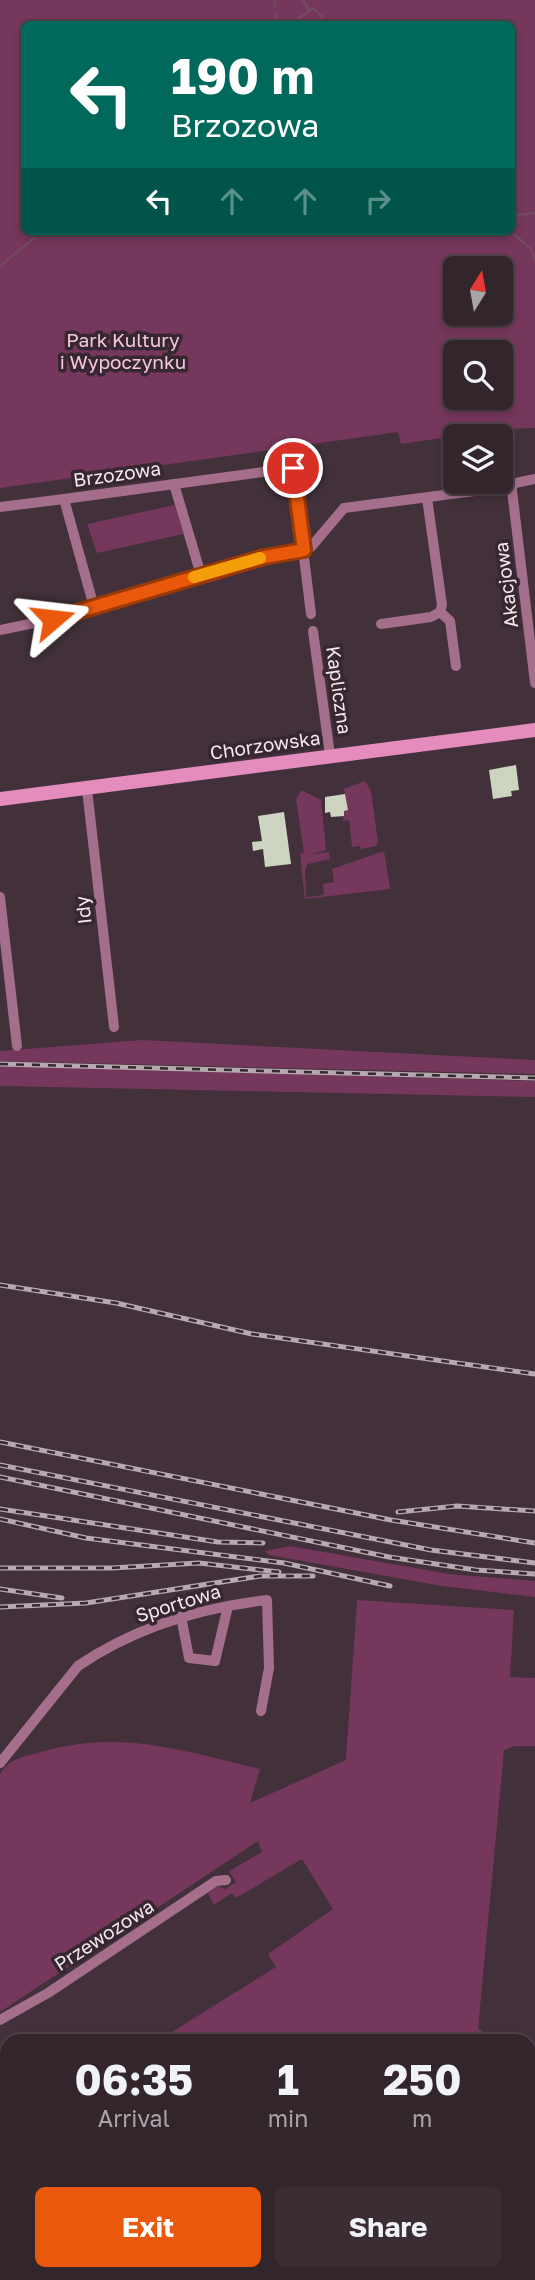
<!DOCTYPE html>
<html lang="en">
<head>
<meta charset="utf-8">
<style>
	body { margin:0; font-family:"Golos Text",sans-serif; background:#3a2d34; color:#f1f3f6; height:100vh; display:flex; flex-direction:column; font-size:26px; white-space:nowrap }
	* { box-sizing:border-box; margin:0 }
	p { font-size:23px; color:#a8a5a9 }
	.icon { flex:none; width:38px; height:38px; fill:none; stroke:currentColor; stroke-width:2; stroke-linecap:round; stroke-linejoin:round }
	.map { position:relative; flex:1; overflow:hidden }
	.panel { position:absolute; left:0px; top:2034px; width:536px; height:247px; display:flex; flex-direction:column; background:#32252c; border-radius:21px 21px 0 0; box-shadow:0 4px 10px #0003,0 0 0 2px #4d4248 }
	.panel>* { flex:none }
	.top-card { position:absolute; left:21px; top:21px; width:494px; height:214px; border-radius:10px; box-shadow:0 4px 10px #0003,0 0 0 2px #4d4248; background:#00695c; color:#fff; overflow:hidden }
	.needle { width:46px; rotate:11deg }
	.fabs { position:absolute; left:443px; top:256px; display:grid; gap:14px }
	.fabs a { display:grid; place-items:center; width:70px; height:70px; border-radius:10px; background:#32252c; box-shadow:0 4px 10px #0003,0 0 0 2px #4d4248; font-size:35px }
	.pin { position:absolute; display:grid; place-items:center; width:60px; height:60px; color:#fff; margin:-30px; border:4px solid #fff; border-radius:50%; box-shadow:0 2px 7px #0007 }
	.me { position:absolute; width:77px; margin:-38px; rotate:73deg; stroke-linejoin:round; filter:drop-shadow(0 0 5px #0008) }
	.turn { display:flex; align-items:center; gap:24px; height:147px; padding:0 35px; font-size:32px }
	.turn .icon { width:91px; height:91px; stroke-width:2.5 }
	.turn b { display:block; font-size:49px; line-height:60px }
	.lanes { display:flex; align-items:center; height:66px; padding:0 35px; background:#0003; justify-content:center; gap:35px; direction:ltr }
	.lanes .off { opacity:.35 }
	.eta { display:flex; justify-content:space-evenly; align-items:center; height:119px; text-align:center }
	.eta b { font-size:42px; font-weight:700; line-height:49px }
	.primary-button { display:flex; gap:14px; margin-top:auto; padding:14px 35px }
	.primary-button a { flex:1; height:80px; border-radius:10px; background:#ea580c; color:#fff; font-size:28px; font-weight:700; line-height:80px; text-align:center }
	.primary-button a+a { background:#3a2d34; color:#f1f3f6 }
	.map>svg:first-child { display:block }
	.green { fill:#75375b; fill-rule:evenodd }
	.lines { fill:none; stroke-linecap:round; stroke-linejoin:round }
	.stream { stroke:#744965; stroke-width:2.5 }
	.building { fill:#cdd5c2 }
	.minor { stroke:#a56f8c; stroke-width:10 }
	.tertiary { stroke:#a56f8c; stroke-width:12 }
	.secondary { stroke:#e38cbd; stroke-width:14 }
	.rail-casing { stroke:#b6a9b0; stroke-width:5 }
	.rail { stroke:#372730; stroke-width:2.5; stroke-dasharray:8; stroke-linecap:butt }
	.route-casing { stroke:#983908; stroke-width:18 }
	.route { stroke:#ea580c; stroke-width:12 }
	.slow { stroke:#f59e0b; stroke-width:12 }
	.labels { text-anchor:middle; stroke-width:7; stroke-linejoin:round; paint-order:stroke }
	.park-label { font-size:19px; fill:#f5c8df; stroke:#372730 }
	.street-label { font-size:19px; fill:#f3e8ee; stroke:#372730 }
</style>
</head>
<body>
<div class="map">
<svg width="535" height="2280" viewBox="0 0 535 2280">
	<rect width="100%" height="100%" fill="#42313a"/>
	<g class="green">
		<path d="M 0,0 L 535,0 L 535,428 L 504,429 L 401,444 L 398,432 L 0,488 ZM 24,24 L 511,24 L 511,231 L 24,231 ZM 455,268 L 500,268 L 500,313 L 455,313 ZM 455,352 L 500,352 L 500,397 L 455,397 Z"/>
		<path d="M 175,505 L 183,534 L 97,553 L 87,524 Z"/>
		<path d="M 365,781 L 371,791 L 378,842 L 376,846 L 360,849 L 360,846 L 352,847 L 349,820 L 343,821 L 344,811 L 348,810 L 344,789 Z"/>
		<path d="M 301,790 L 321,800 L 326,850 L 309,855 L 329,852 L 330,859 L 308,864 L 305,870 L 306,897 L 324,895 L 323,884 L 334,882 L 332,869 L 384,851 L 390,889 L 305,899 L 300,854 L 304,853 L 296,800 Z"/>
		<path d="M 142,1040 L 535,1060 L 535,1074 L 0,1061 L 0,1051 Z"/>
		<path d="M 0,1066 L 535,1081 L 535,1097 L 0,1086 Z"/>
		<path d="M 290,1546 L 449,1574 L 535,1581 L 535,1597 L 442,1586 L 269,1555 L 265,1551 Z"/>
		<path d="M 357,1600 L 514,1610 L 510,1677 L 535,1678 L 535,1746 L 515,1746 L 504,1750 L 478,2029 L 482,2030 L 481,2040 L 159,2040 L 276,1967 L 268,1954 L 333,1909 L 302,1859 L 236,1898 L 232,1893 L 214,1905 L 208,1893 L 219,1886 L 225,1889 L 236,1882 L 229,1871 L 262,1852 L 258,1841 L 0,2012 L 0,1774 C 11,1757 22,1758 41,1752 C 121,1729 182,1751 260,1769 L 250,1803 L 346,1760 Z"/>
		<path d="M 197,2273 L 511,2273 L 513,2274 L 513,2280 L 196,2280 Z"/>
	</g>
	<g class="lines">
		<g class="stream">
			<path d="M 274,0 L 275,6"/>
			<path d="M 303,0 L 308,9"/>
			<path d="M 276,14 L 278,24"/>
			<path d="M 333,23 L 334,24"/>
			<path d="M 291,24 L 313,8 L 323,17"/>
			<path d="M 511,216 L 535,213"/>
			<path d="M 510,231 L 530,248 L 535,260"/>
			<path d="M 0,266 L 43,231"/>
		</g>
	</g>
	<g class="building">
		<path d="M 516,765 L 519,790 L 511,791 L 512,796 L 493,799 L 489,770 Z"/>
		<path d="M 345,794 L 348,810 L 344,811 L 344,816 L 331,817 L 330,812 L 325,813 L 325,797 Z"/>
		<path d="M 284,812 L 291,864 L 265,867 L 263,849 L 253,851 L 252,842 L 262,841 L 258,816 Z"/>
	</g>
	<g class="lines">
		<g class="minor">
			<path d="M 511,482 L 535,683"/>
			<path d="M 174,484 L 201,575"/>
			<path d="M 427,498 L 442,605 L 440,612 L 450,621 L 456,666"/>
			<path d="M 0,507 L 64,499"/>
			<path d="M 94,607 L 64,499 L 293,468 L 311,614"/>
			<path d="M 381,624 L 431,617 L 440,612"/>
			<path d="M 0,630 L 53,619 L 252,560 L 311,547 L 344,508 L 482,490 L 535,479"/>
			<path d="M 313,631 L 330,755"/>
			<path d="M 87,789 L 114,1027"/>
			<path d="M 0,897 L 17,1046"/>
			<path d="M 181,1616 L 189,1658 L 215,1661 L 228,1606"/>
			<path d="M 0,1763 L 78,1666 C 134,1628 199,1608 267,1600 L 269,1668 L 261,1711"/>
			<path d="M 0,2020 L 48,1993 L 216,1881 L 226,1880"/>
		</g>
		<g class="tertiary">
			<path d="M 0,2203 L 7,2204"/>
			<path d="M 528,2267 L 535,2268"/>
		</g>
		<path class="secondary" d="M 0,799 L 535,730"/>
		<g class="rail-casing">
			<g id="rail">
				<path d="M 0,1064 L 535,1078"/>
				<path d="M 0,1285 L 116,1303 L 252,1334 L 535,1374"/>
				<path d="M 0,1442 L 391,1520 L 535,1543"/>
				<path d="M 0,1465 L 431,1550 L 535,1563"/>
				<path d="M 0,1477 L 389,1557 L 476,1570 L 535,1574"/>
				<path d="M 0,1509 L 218,1542 L 263,1543"/>
				<path d="M 398,1512 L 457,1506 L 535,1511"/>
				<path d="M 0,1519 L 86,1538 L 284,1563 L 390,1586"/>
				<path d="M 0,1568 L 112,1568 L 199,1563 L 279,1572"/>
				<path d="M 0,1589 L 62,1598"/>
				<path d="M 0,1607 L 86,1603 L 260,1576 L 313,1576"/>
			</g>
		</g>
		<use href="#rail" class="rail"/>
	</g>
	<g class="lines">
		<g class="route-casing">
			<path id="route" d="M 53,619 L 264,557 L 304,550 L 293,468"/>
		</g>
		<use href="#route" class="route"/>
		<path class="slow" d="M 194,577 L 260,558"/>
	</g>
	<g class="labels">
		<g class="park-label">
			<text x="123" y="347">Park Kultury<tspan x="123" dy="22">i Wypoczynku</tspan></text>
		</g>
		<g class="street-label">
			<text transform="translate(117 474) rotate(-8)" y="7">Brzozowa</text>
			<text transform="translate(506 585) rotate(-97)" y="7">Akacjowa</text>
			<text transform="translate(339 690) rotate(82)" y="7">Kapliczna</text>
			<text transform="translate(265 745) rotate(-8)" y="7">Chorzowska</text>
			<text transform="translate(83 910) rotate(-97)" y="7">Idy</text>
			<text transform="translate(178 1603) rotate(-17)" y="7">Sportowa</text>
			<text transform="translate(104 1935) rotate(-33)" y="7">Przewozowa</text>
		</g>
	</g>
</svg>
<div class="fabs">
<a><svg class="needle" viewBox="-14 -14 28 28"><path d="M0-13l5 13h-10z" fill="#e53935"/><path d="M0 13l5-13h-10z" fill="#a8a5a9"/></svg></a>
<a><svg class="icon" aria-label="search" viewBox="0 0 24 24"><circle cx="10" cy="10" r="6"/><path d="M15 15l6 6"/></svg></a>
<a><svg class="icon" aria-label="layers" viewBox="0 0 24 24"><path d="M12 4l9 5-9 5-9-5zM3 14l9 5 9-5"/></svg></a>
</div>
<div class="pin" style="left:293px;top:468px;background:#d93025"><svg class="icon" aria-label="arrive" viewBox="0 0 24 24"><path d="M6 21V4h12l-3 4 3 4H6"/></svg></div>
<svg class="me" style="left:53px;top:619px" viewBox="-20 -20 40 40"><path d="M0-17L14 15 0 8-14 15z" fill="#ea580c" stroke="#fff" stroke-width="4"/></svg>
<div class="top-card">
<div class="turn"><svg class="icon" aria-label="left" viewBox="0 0 24 24"><path d="M17 20v-9H6M10 6l-5 5 5 5"/></svg><div><b>190 m</b>Brzozowa</div></div>
<div class="lanes"><svg class="icon" aria-label="left" viewBox="0 0 24 24"><path d="M17 20v-9H6M10 6l-5 5 5 5"/></svg><svg class="icon off" aria-label="ahead" viewBox="0 0 24 24"><path d="M12 20V5M6 11l6-6 6 6"/></svg><svg class="icon off" aria-label="ahead" viewBox="0 0 24 24"><path d="M12 20V5M6 11l6-6 6 6"/></svg><svg class="icon off" aria-label="right" viewBox="0 0 24 24"><path d="M7 20v-9h11M14 6l5 5-5 5"/></svg></div>
</div>
<section class="panel">
<div class="eta">
<div><b>06:35</b><p>Arrival</p></div>
<div><b>1</b><p>min</p></div>
<div><b>250</b><p>m</p></div>
</div>
<div class="primary-button"><a>Exit</a><a>Share</a></div>
</section>
</div>
</body>
</html>
